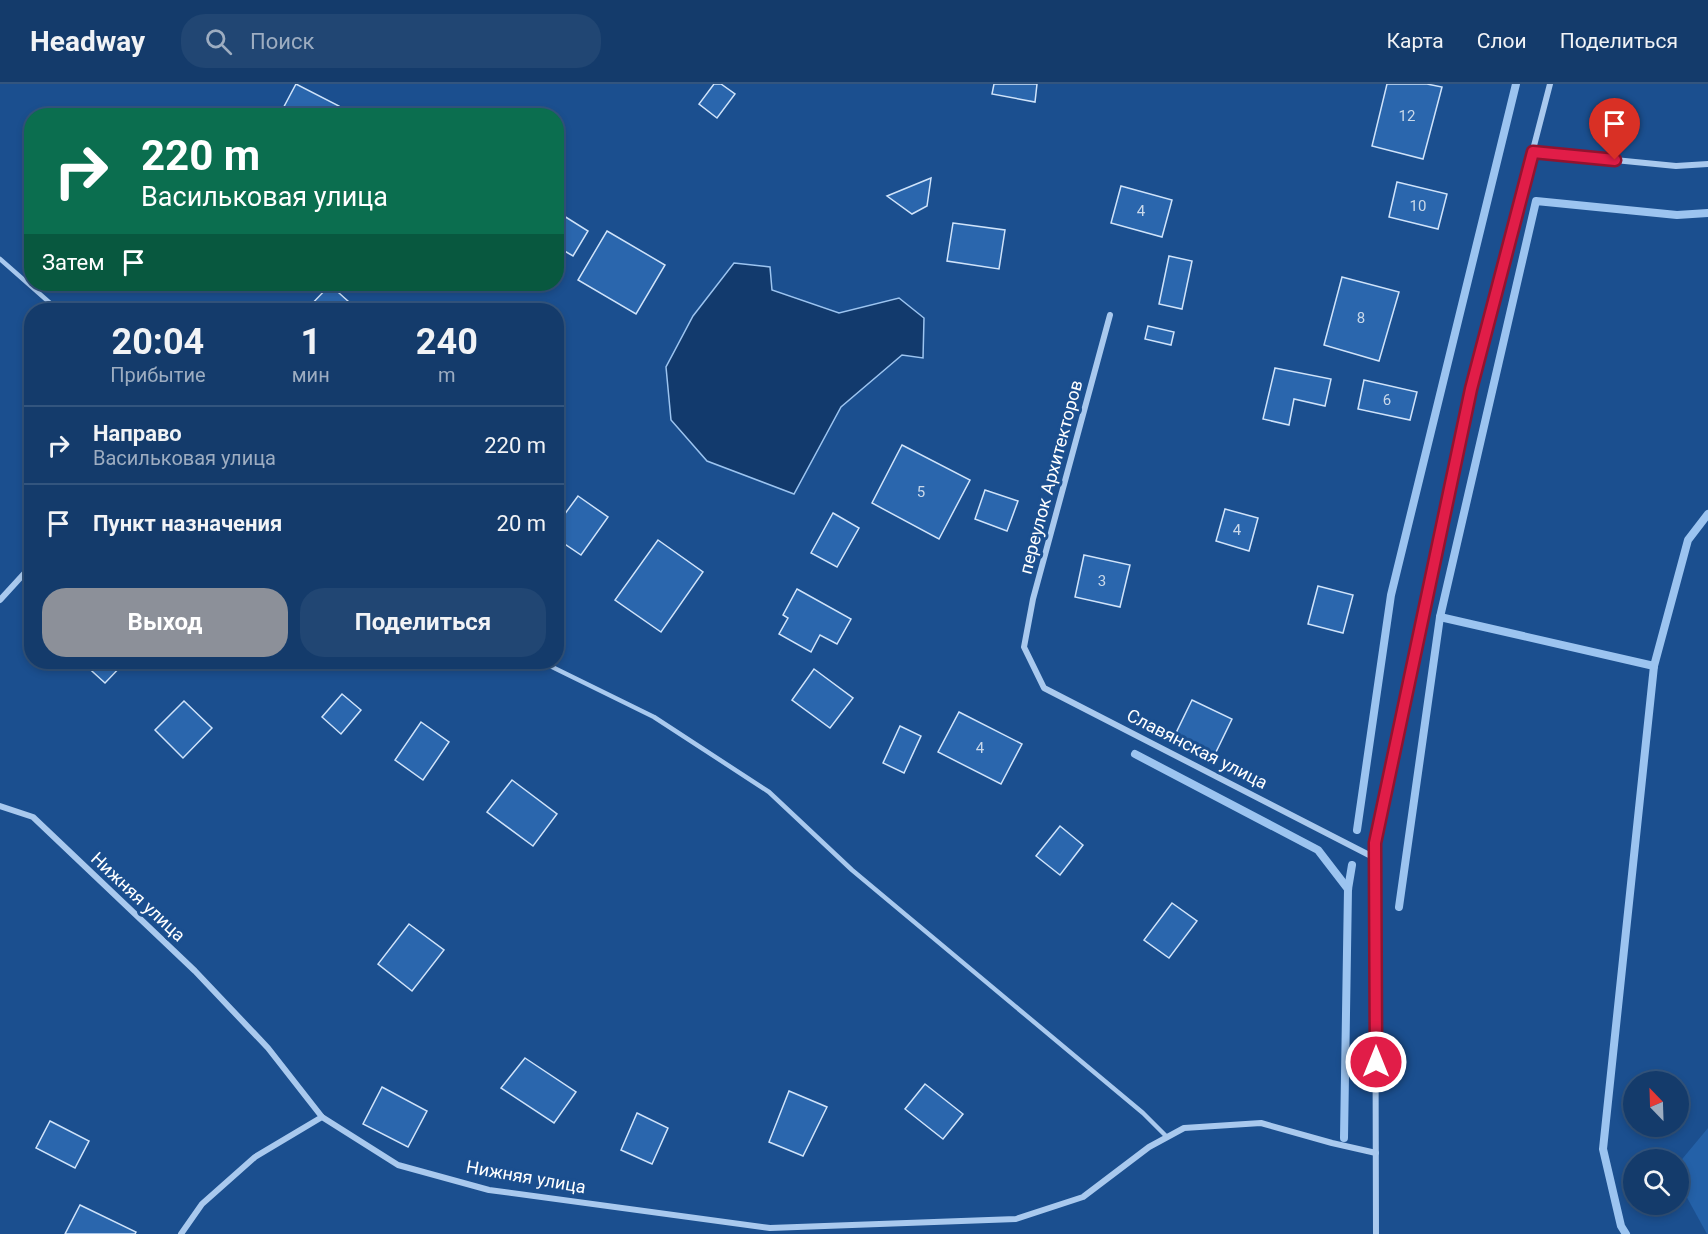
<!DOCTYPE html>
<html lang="ru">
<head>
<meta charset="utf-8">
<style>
	body { margin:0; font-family:Roboto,sans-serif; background:#214673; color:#f1f3f6; height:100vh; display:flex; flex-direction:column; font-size:22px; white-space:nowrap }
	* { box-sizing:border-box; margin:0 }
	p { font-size:20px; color:#9dadc1 }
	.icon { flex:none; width:33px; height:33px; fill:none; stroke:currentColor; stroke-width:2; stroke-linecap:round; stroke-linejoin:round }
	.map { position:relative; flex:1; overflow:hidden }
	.details { position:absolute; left:24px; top:219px; width:540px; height:366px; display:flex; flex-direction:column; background:#143b6b; border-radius:24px; box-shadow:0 3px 9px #0003,0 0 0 2px #33557e }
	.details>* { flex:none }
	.banner { position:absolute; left:24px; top:24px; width:540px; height:183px; border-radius:24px; box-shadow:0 3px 9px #0003,0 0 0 2px #33557e; background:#0b6e4f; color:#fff; overflow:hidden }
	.needle { width:39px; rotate:337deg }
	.buttons { position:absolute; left:1623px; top:987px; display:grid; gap:12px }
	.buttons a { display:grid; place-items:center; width:66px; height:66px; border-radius:50%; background:#143b6b; box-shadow:0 3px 9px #0003,0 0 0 2px #33557e; font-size:30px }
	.pin { position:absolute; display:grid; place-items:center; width:51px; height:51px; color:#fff; margin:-62px -26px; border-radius:50% 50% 50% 0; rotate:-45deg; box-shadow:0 0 6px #0007 }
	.pin .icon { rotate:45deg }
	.me { position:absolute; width:66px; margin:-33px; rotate:0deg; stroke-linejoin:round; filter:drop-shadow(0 0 4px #0008) }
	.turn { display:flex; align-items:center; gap:21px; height:126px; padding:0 18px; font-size:27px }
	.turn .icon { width:78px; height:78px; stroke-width:2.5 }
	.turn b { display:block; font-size:42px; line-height:51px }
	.then { display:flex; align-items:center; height:57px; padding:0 18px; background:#0003; gap:12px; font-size:22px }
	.eta { display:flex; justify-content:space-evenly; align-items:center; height:102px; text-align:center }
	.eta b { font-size:36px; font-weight:700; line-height:42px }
	.primary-button { display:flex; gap:12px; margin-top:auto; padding:12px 18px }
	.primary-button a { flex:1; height:69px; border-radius:24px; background:#8c9099; color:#fff; font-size:24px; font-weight:700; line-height:69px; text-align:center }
	.primary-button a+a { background:#214673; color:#f1f3f6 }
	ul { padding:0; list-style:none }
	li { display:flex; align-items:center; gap:18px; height:78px; padding:0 18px; border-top:2px solid #33557e }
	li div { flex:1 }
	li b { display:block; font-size:22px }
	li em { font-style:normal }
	header { display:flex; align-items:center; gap:36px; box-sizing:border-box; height:84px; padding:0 30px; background:#143b6b; border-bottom:2px solid #33557e }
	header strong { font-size:28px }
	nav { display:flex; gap:33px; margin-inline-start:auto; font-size:21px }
	.search { width:420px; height:54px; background:#214673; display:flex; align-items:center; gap:15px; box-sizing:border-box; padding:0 21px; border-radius:24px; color:#9dadc1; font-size:22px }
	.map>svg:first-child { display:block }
	.green { fill:#2461a8 }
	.water { fill:#123a6d; stroke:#9cc4f0; stroke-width:1.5 }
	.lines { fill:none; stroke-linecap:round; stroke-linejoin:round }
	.stream { stroke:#9cc4f0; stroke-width:8 }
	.building { fill:#2a66ad; stroke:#cfe3fa; stroke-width:1.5 }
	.lane { stroke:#a9c9ee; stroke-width:4.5 }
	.street { stroke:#a9c9ee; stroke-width:6 }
	.route-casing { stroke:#92132f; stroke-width:15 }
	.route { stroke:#e11d48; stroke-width:10 }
	.labels { text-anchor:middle; stroke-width:6; stroke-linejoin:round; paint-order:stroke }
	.number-label { font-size:15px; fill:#cad9ea }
	.street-label { font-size:18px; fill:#fff; stroke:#1b4f8f }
</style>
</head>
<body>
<header>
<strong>Headway</strong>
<div class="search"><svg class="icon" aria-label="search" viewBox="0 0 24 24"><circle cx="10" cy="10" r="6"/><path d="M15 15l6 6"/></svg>Поиск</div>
<nav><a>Карта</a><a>Слои</a><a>Поделиться</a></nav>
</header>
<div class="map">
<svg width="1708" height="1150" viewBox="0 0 1708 1150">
	<rect width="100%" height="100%" fill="#1b4f8f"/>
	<path class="green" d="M 1708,1044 L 1708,1150 L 1707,1150 L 1679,1099 L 1678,1080 Z"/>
	<path class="water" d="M 734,179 L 770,183 L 772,206 L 839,229 L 899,214 L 924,234 L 923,274 L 902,271 L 841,323 L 794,410 L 707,377 L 671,336 L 666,283 L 693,232 Z"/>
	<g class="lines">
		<g class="stream">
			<path d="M 1440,533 L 1654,582"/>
			<path d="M 1135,670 L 1318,766 L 1348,805"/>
			<path d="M 1357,746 L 1391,511 L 1516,0"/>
			<path d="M 1399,823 L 1440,533 L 1536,117 L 1677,131 L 1708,129"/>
			<path d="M 1344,1054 L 1348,805 L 1352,781"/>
			<path d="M 1626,1150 L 1621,1142 L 1603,1065 L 1654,582 L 1688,456 L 1708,430"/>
		</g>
	</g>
	<g class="building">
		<path d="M 296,0 L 339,22 L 334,32 L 279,32 Z"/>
		<path d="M 714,0 L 721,0 L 735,10 L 717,34 L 699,20 Z"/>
		<path d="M 994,0 L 1037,0 L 1035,18 L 992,10 Z"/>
		<path d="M 1387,0 L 1427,0 L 1442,3 L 1423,75 L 1372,62 Z"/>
		<path d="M 931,94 L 927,122 L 912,130 L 887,112 Z"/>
		<path d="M 1397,98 L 1447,110 L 1438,145 L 1389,133 Z"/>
		<path d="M 1121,102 L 1172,116 L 1162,153 L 1111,139 Z"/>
		<path d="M 556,127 L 588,147 L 573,172 L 556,162 Z"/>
		<path d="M 953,139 L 1005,146 L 999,185 L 947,177 Z"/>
		<path d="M 607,147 L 665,181 L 636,230 L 578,196 Z"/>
		<path d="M 1169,172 L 1192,177 L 1182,225 L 1159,220 Z"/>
		<path d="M 1342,193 L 1399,208 L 1379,277 L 1324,261 Z"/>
		<path d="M 330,201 L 358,226 L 306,226 Z"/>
		<path d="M 1148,242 L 1174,248 L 1171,261 L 1145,255 Z"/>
		<path d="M 1275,284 L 1331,295 L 1325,322 L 1294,315 L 1289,341 L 1263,335 Z"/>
		<path d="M 1364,296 L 1417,308 L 1410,336 L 1358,325 Z"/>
		<path d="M 902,361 L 970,396 L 939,455 L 872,419 Z"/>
		<path d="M 985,406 L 1018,417 L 1007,447 L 975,435 Z"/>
		<path d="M 578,412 L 608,433 L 581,471 L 556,454 L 556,442 Z"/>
		<path d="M 1225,425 L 1258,434 L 1249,467 L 1216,457 Z"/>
		<path d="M 833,429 L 859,444 L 837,483 L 811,469 Z"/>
		<path d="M 658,456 L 703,488 L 661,548 L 615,516 Z"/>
		<path d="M 1084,471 L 1130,481 L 1120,523 L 1075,513 Z"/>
		<path d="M 1318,502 L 1353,511 L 1343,549 L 1308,540 Z"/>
		<path d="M 797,505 L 851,535 L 837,560 L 820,551 L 811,568 L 779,550 L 788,534 L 783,531 Z"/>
		<path d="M 82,578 L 125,578 L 105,599 Z"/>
		<path d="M 814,585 L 853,614 L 830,644 L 792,616 Z"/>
		<path d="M 342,610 L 361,626 L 341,650 L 322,633 Z"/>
		<path d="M 1192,616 L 1232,635 L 1215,670 L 1175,651 Z"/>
		<path d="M 184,617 L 212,644 L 183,674 L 155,646 Z"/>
		<path d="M 959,628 L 1022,660 L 1001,700 L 938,668 Z"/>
		<path d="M 421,638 L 449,658 L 423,696 L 395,676 Z"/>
		<path d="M 900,642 L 921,652 L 904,689 L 883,679 Z"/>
		<path d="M 512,696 L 557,730 L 533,762 L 487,728 Z"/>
		<path d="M 1060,742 L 1083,761 L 1060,791 L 1036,772 Z"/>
		<path d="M 1172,819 L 1197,837 L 1169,874 L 1144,856 Z"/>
		<path d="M 409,840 L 444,866 L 412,907 L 378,880 Z"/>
		<path d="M 525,974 L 576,1008 L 554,1039 L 501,1004 Z"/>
		<path d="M 925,1000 L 963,1030 L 943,1055 L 905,1025 Z"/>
		<path d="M 382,1003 L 427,1027 L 408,1063 L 363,1040 Z"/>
		<path d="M 789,1007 L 827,1023 L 803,1072 L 769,1058 Z"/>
		<path d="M 637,1029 L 668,1044 L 652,1080 L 621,1066 Z"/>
		<path d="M 50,1037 L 89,1057 L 75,1084 L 36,1064 Z"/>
		<path d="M 80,1121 L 136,1148 L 135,1150 L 65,1150 Z"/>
	</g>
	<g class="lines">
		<g class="lane">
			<path d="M 0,175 L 58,226"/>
			<path d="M 542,578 L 654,633 L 769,708 L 852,786 L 1143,1029 L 1167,1053"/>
		</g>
		<g class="street">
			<path d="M 1533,68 L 1676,82 L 1708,80"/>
			<path d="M 1110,231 L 1033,515 L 1024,563 L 1044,604 L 1375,774"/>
			<path d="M 0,516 L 32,481"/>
			<path d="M 0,722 L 33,733 L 195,887 L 268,964 L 322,1033 L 398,1081 L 489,1106 L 770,1144 L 1016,1135 L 1083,1113 L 1149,1063 L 1184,1044 L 1261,1039 L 1332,1059 L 1376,1069"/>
			<path d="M 181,1150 L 202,1120 L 255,1073 L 322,1033"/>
			<path d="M 1376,1150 L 1375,759 L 1471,305 L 1550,0"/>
		</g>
	</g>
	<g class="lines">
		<g class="route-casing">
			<path id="route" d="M 1376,978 L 1375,759 L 1471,305 L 1533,68 L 1615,76"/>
		</g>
		<use href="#route" class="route"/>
	</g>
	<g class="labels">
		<g class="number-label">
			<text x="1407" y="37">12</text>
			<text x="1418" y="127">10</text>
			<text x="1141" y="132">4</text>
			<text x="1361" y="239">8</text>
			<text x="1387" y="321">6</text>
			<text x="921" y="413">5</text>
			<text x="1237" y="451">4</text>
			<text x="1102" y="502">3</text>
			<text x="980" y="669">4</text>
		</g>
		<g class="street-label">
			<text transform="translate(1051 393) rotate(-75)" y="6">переулок Архитекторов</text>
			<text transform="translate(1197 665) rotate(27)" y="6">Славянская улица</text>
			<text transform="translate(138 813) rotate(43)" y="6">Нижняя улица</text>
			<text transform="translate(526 1093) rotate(10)" y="6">Нижняя улица</text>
		</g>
	</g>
</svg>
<div class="buttons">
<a><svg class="needle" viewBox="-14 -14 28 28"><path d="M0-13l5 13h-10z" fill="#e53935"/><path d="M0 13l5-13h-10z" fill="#9dadc1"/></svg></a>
<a><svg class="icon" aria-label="search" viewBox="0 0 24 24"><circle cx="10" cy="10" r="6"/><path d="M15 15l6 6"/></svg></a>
</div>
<div class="pin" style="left:1615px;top:76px;background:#d93025"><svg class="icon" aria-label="arrive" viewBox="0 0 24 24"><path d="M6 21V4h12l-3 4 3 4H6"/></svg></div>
<svg class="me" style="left:1376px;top:978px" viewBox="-20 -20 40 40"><circle r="17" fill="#e11d48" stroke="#fff" stroke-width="3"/><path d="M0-11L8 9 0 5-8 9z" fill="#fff"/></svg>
<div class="banner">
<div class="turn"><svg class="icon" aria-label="right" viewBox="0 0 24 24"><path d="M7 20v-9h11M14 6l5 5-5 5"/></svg><div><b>220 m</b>Васильковая улица</div></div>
<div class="then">Затем<svg class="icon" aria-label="arrive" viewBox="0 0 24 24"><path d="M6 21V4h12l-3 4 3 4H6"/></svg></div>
</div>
<section class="details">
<div class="eta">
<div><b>20:04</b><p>Прибытие</p></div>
<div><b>1</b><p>мин</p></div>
<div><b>240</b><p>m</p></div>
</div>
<ul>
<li><svg class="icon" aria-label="right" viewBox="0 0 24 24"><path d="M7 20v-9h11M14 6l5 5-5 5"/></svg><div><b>Направо</b><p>Васильковая улица</p></div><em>220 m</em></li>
<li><svg class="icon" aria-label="arrive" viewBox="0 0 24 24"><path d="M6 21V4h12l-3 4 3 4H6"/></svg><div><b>Пункт назначения</b></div><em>20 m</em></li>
</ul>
<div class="primary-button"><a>Выход</a><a>Поделиться</a></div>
</section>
</div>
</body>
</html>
